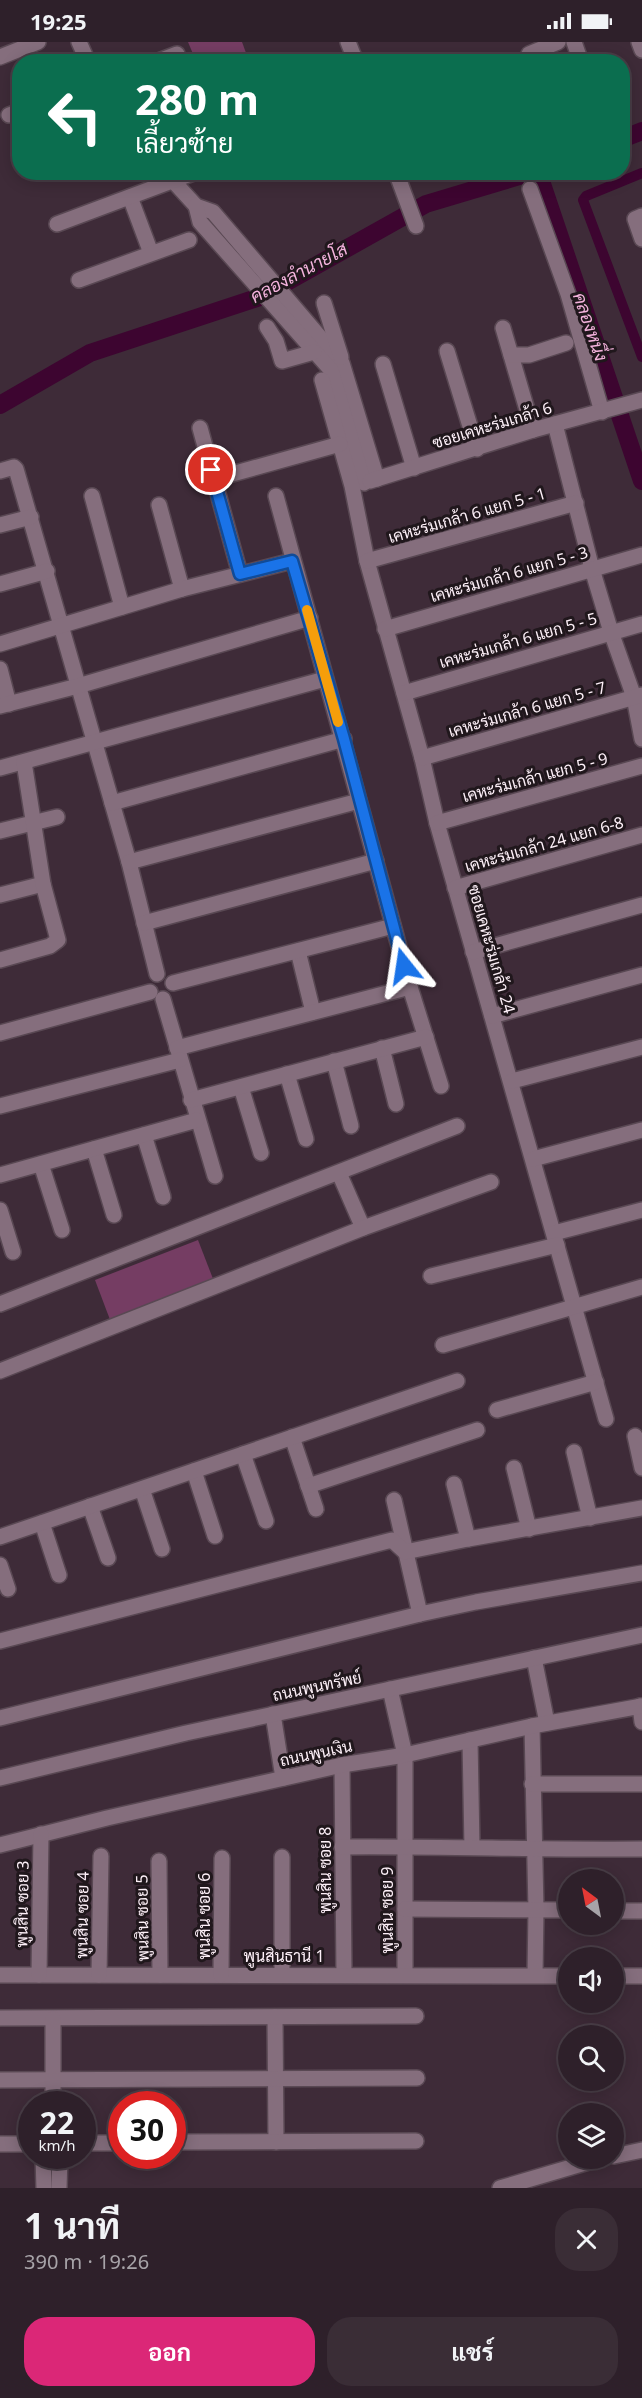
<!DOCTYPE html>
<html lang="th">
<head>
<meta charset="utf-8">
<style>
	body { margin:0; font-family:"Noto Sans",Sarabun,sans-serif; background:#3a2d36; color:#f1f3f6; height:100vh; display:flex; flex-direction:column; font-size:22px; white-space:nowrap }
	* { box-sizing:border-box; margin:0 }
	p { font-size:20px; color:#a7a3a8 }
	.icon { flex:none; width:33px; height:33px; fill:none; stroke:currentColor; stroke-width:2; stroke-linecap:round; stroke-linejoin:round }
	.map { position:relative; height:2146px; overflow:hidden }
	.details { display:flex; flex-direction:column; background:#2e202a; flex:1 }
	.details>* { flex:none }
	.banner { position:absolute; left:12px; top:12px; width:618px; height:126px; border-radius:24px; box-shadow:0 3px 15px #0003,0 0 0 2px #493e47; background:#0b6e4f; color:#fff; overflow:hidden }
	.needle { width:39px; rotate:328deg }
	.tools { position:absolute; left:558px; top:1827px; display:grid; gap:12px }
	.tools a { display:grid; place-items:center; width:66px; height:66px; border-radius:50%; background:#2e202a; box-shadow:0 3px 15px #0003,0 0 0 2px #493e47; font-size:30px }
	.speed { position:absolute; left:18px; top:2049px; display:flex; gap:12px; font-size:30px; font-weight:700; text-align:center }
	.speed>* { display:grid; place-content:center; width:78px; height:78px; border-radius:50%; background:#2e202a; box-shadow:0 3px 15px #0003,0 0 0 2px #493e47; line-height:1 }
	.speed small { font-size:15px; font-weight:400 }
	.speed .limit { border:9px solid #d22; background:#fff; color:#111 }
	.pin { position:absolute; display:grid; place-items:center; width:51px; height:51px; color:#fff; margin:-26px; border:3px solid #fff; border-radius:50%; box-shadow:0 2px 6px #0007 }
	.me { position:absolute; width:66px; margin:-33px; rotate:345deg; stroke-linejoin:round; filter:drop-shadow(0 0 4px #0008) }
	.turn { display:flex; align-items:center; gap:21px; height:126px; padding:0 24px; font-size:27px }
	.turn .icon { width:78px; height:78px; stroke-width:2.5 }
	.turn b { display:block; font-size:42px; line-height:51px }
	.round { display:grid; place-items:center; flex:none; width:63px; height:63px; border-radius:24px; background:#3a2d36 }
	.head { display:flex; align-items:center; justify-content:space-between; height:102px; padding:0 24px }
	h1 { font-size:36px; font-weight:700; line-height:45px }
	.button { display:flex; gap:12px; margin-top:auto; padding:12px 24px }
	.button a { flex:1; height:69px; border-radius:24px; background:#db2777; color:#fff; font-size:24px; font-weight:700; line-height:69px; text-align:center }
	.button a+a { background:#3a2d36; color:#f1f3f6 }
	.status { display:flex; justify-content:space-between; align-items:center; height:42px; padding:0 30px; background:#2e202a; direction:ltr }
	.status svg { height:16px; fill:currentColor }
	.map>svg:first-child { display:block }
	.green { fill:#753d63 }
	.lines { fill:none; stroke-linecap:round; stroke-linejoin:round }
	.canal { stroke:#3d0530; stroke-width:10 }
	.river { stroke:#3d0530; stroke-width:18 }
	.minor-casing { stroke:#594853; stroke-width:18 }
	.minor { stroke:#856e7d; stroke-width:15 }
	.route-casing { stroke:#114b97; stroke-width:15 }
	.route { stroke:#1a73e8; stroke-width:10 }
	.slow { stroke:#f59e0b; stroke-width:10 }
	.labels { text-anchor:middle; stroke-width:6; stroke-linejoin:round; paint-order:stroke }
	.street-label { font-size:16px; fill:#fdf0f8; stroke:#20171c }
	.water-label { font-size:18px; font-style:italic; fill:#f4b3dd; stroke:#20171c }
</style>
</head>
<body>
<div class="status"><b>19:25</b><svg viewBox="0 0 49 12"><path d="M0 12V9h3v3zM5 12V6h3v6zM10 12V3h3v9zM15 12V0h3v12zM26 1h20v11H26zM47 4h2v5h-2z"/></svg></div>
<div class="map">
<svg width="642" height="2146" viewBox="0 0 642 2146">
	<rect width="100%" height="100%" fill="#3e2b38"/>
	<g class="green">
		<path d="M 188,0 L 242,0 L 249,19 L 196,19 Z"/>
		<path d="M 198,1198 L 215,1242 L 112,1283 L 95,1238 Z"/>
	</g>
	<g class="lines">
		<path class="canal" d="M 642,131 L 586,154 L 583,158 L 642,315"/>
		<g class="river">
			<path d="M 622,97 L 642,89"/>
			<path d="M 538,130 L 642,439"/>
			<path d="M 0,363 L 90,311 L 260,255 L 426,162 L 533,130"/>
		</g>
		<g class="minor-casing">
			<g id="minor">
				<path d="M 79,0 L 88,20"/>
				<path d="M 348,0 L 356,20"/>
				<path d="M 574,0 L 581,20"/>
				<path d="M 639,0 L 642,8"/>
				<path d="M 529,12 L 558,0"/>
				<path d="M 0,15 L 38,0"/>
				<path d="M 156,20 L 177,12"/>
				<path d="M 9,73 L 20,69"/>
				<path d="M 165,130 L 196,164 L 213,170 L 342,321 L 377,437"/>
				<path d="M 396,130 L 416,184"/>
				<path d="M 530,147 L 568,252 L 602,370"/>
				<path d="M 130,155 L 151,211"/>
				<path d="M 196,164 L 200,180 L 331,328 L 364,441"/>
				<path d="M 642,174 L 635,177 L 642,197"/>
				<path d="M 57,182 L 196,130"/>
				<path d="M 79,238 L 189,198"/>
				<path d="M 324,261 L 341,315"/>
				<path d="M 267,285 L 276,299 L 282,319 L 314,310"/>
				<path d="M 503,286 L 533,388"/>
				<path d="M 447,309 L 477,407"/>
				<path d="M 511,313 L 529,313 L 566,301"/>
				<path d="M 383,322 L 414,426"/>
				<path d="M 322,338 L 352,444 L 367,519 L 422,716 L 437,781 L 606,1377"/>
				<path d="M 555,382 L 592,527 L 611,590 L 634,655 L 642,697"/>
				<path d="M 200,386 L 240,532"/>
				<path d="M 0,429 L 14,425 L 16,427 L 129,820 L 157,932"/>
				<path d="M 225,434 L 340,402"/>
				<path d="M 370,439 L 533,388 L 642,358"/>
				<path d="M 92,454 L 122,565"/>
				<path d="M 276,454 L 410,945 L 441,1044"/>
				<path d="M 159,463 L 182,547"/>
				<path d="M 0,483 L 31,475"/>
				<path d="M 367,519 L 576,461"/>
				<path d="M 0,542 L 47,529"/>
				<path d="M 385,587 L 642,513"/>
				<path d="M 0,602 L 182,547 L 292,519"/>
				<path d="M 0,627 L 9,662"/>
				<path d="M 404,651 L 642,582"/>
				<path d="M 0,664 L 78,644 L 310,576"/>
				<path d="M 422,716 L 642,653"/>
				<path d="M 0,726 L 325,637"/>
				<path d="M 112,761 L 344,697"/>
				<path d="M 437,781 L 642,724"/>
				<path d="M 0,789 L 57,775"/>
				<path d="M 129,820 L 359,759"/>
				<path d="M 455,846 L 642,793"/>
				<path d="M 0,853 L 43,842"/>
				<path d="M 144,881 L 376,819"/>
				<path d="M 298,909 L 313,970"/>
				<path d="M 473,910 L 642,863"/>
				<path d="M 0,918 L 50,904 L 58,898 L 43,842 L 24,720"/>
				<path d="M 173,941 L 393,884"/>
				<path d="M 163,957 L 215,1134"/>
				<path d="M 492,974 L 642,933"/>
				<path d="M 0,991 L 150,950"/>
				<path d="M 177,1006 L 410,945"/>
				<path d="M 382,1006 L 396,1062"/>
				<path d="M 334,1019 L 351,1084"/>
				<path d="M 287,1032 L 306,1097"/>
				<path d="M 512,1039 L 642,1005"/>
				<path d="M 241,1045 L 261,1111"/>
				<path d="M 191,1058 L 426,995"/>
				<path d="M 0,1064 L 180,1018"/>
				<path d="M 144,1093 L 163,1155"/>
				<path d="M 94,1107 L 114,1173"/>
				<path d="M 533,1117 L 642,1088"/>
				<path d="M 41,1122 L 62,1188"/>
				<path d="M 339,1131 L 363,1186"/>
				<path d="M 0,1133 L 197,1078"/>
				<path d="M 0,1168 L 13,1210"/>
				<path d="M 554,1191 L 642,1168"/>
				<path d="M 431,1234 L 557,1203"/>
				<path d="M 0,1262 L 457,1084"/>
				<path d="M 443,1303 L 642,1245"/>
				<path d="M 0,1329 L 363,1186 L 491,1140"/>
				<path d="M 497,1368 L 596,1340"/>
				<path d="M 635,1394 L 642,1426"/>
				<path d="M 292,1395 L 316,1467"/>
				<path d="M 574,1410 L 590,1476"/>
				<path d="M 243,1412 L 266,1479"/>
				<path d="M 514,1426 L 529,1487"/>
				<path d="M 194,1429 L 215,1494"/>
				<path d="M 454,1442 L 468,1497"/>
				<path d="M 308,1444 L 477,1388"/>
				<path d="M 142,1447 L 162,1507"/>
				<path d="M 394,1458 L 420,1572"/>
				<path d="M 90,1464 L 108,1516"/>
				<path d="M 42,1481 L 59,1533"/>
				<path d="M 0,1495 L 457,1339"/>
				<path d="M 0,1523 L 8,1547"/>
				<path d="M 0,1599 L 392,1498 L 405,1510 L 468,1497 L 642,1466"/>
				<path d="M 534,1616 L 547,1681"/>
				<path d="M 390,1647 L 405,1713 L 405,1932"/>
				<path d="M 640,1664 L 642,1680"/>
				<path d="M 273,1672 L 283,1736"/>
				<path d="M 0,1676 L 420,1572 L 476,1560 L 642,1531"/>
				<path d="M 532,1684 L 536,1868 L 535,1933"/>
				<path d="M 470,1698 L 472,1805"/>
				<path d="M 342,1723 L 344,1932"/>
				<path d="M 0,1736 L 186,1691 L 642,1593"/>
				<path d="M 532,1742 L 642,1742"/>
				<path d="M 0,1803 L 107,1776 L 342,1723 L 405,1713 L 532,1684 L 642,1664"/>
				<path d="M 342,1805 C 442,1804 542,1808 642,1807"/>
				<path d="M 159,1819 L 160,1933"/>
				<path d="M 405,1867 L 568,1868"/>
				<path d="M 614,1869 L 642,1869"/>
				<path d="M 282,1932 L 282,1815"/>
				<path d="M 0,1933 L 568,1934"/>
				<path d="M 39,1933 L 41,1792"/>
				<path d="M 99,1933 L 101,1814"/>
				<path d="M 221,1933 L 222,1816"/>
				<path d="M 614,1934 L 642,1934"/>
				<path d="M 275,1975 L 276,2100"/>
				<path d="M 0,1976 L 416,1974"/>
				<path d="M 0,2038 L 417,2036"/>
				<path d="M 53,2062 L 53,1977"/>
				<path d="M 172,2100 L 416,2099"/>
				<path d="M 82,2101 L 122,2101"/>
				<path d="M 0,2102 L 32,2102"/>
				<path d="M 43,2114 L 44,2146"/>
				<path d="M 614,2114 L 642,2108"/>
				<path d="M 59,2146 L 60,2114"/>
				<path d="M 500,2146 L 602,2116"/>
			</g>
		</g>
		<use href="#minor" class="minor"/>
	</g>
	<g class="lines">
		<g class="route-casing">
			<path id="route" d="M 211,428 L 240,532 L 292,519 L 344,697 L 404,924"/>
		</g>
		<use href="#route" class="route"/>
		<path class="slow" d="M 307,568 L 338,680"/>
	</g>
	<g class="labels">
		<g class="street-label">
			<text transform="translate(492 383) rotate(-17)" y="6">ซอยเคหะร่มเกล้า 6</text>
			<text transform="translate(467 473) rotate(-16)" y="6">เคหะร่มเกล้า 6 แยก 5 - 1</text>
			<text transform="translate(509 532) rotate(-16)" y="6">เคหะร่มเกล้า 6 แยก 5 - 3</text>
			<text transform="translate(518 598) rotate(-16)" y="6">เคหะร่มเกล้า 6 แยก 5 - 5</text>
			<text transform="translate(527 667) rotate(-16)" y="6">เคหะร่มเกล้า 6 แยก 5 - 7</text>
			<text transform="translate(535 735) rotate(-15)" y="6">เคหะร่มเกล้า แยก 5 - 9</text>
			<text transform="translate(544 802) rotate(-16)" y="6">เคหะร่มเกล้า 24 แยก 6-8</text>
			<text transform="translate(492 907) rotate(74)" y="6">ซอยเคหะร่มเกล้า 24</text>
			<text transform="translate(317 1644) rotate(-12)" y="6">ถนนพูนทรัพย์</text>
			<text transform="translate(316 1711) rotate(-12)" y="6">ถนนพูนเงิน</text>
			<text transform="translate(325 1828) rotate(-90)" y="6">พูนสิน ซอย 8</text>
			<text transform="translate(22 1862) rotate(-89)" y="6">พูนสิน ซอย 3</text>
			<text transform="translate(387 1868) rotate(-90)" y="6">พูนสิน ซอย 9</text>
			<text transform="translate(82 1873) rotate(-89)" y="6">พูนสิน ซอย 4</text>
			<text transform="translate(204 1874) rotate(-90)" y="6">พูนสิน ซอย 6</text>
			<text transform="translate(142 1876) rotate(-91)" y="6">พูนสิน ซอย 5</text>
			<text x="284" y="1920">พูนสินธานี 1</text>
		</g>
		<g class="water-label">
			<text transform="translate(299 231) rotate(-28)" y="6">คลองลำนายโส</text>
			<text transform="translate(590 285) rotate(71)" y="6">คลองหนึ่ง</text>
		</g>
	</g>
</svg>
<div class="tools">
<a><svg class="needle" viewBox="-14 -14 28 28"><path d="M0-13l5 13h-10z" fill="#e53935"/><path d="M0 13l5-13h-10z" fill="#a7a3a8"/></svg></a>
<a><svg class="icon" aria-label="sound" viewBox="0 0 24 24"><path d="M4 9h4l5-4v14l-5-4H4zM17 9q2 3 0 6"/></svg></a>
<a><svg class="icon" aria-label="search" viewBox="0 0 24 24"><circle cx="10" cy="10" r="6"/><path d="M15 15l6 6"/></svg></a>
<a><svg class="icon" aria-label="layers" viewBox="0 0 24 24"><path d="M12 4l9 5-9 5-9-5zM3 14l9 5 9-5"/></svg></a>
</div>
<div class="speed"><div>22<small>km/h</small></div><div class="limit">30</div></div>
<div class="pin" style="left:211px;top:428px;background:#d93025"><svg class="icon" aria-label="arrive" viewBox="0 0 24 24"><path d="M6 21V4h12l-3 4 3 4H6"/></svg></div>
<svg class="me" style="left:404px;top:924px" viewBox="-20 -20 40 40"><path d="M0-17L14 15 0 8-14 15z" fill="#1a73e8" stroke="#fff" stroke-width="4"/></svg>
<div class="banner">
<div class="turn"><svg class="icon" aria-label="left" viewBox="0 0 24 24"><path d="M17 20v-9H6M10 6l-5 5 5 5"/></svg><div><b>280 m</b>เลี้ยวซ้าย</div></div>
</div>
</div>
<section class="details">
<div class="head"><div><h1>1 นาที</h1><p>390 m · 19:26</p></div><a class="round"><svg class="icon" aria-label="close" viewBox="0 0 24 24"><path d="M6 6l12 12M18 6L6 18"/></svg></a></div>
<div class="button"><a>ออก</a><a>แชร์</a></div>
</section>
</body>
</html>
